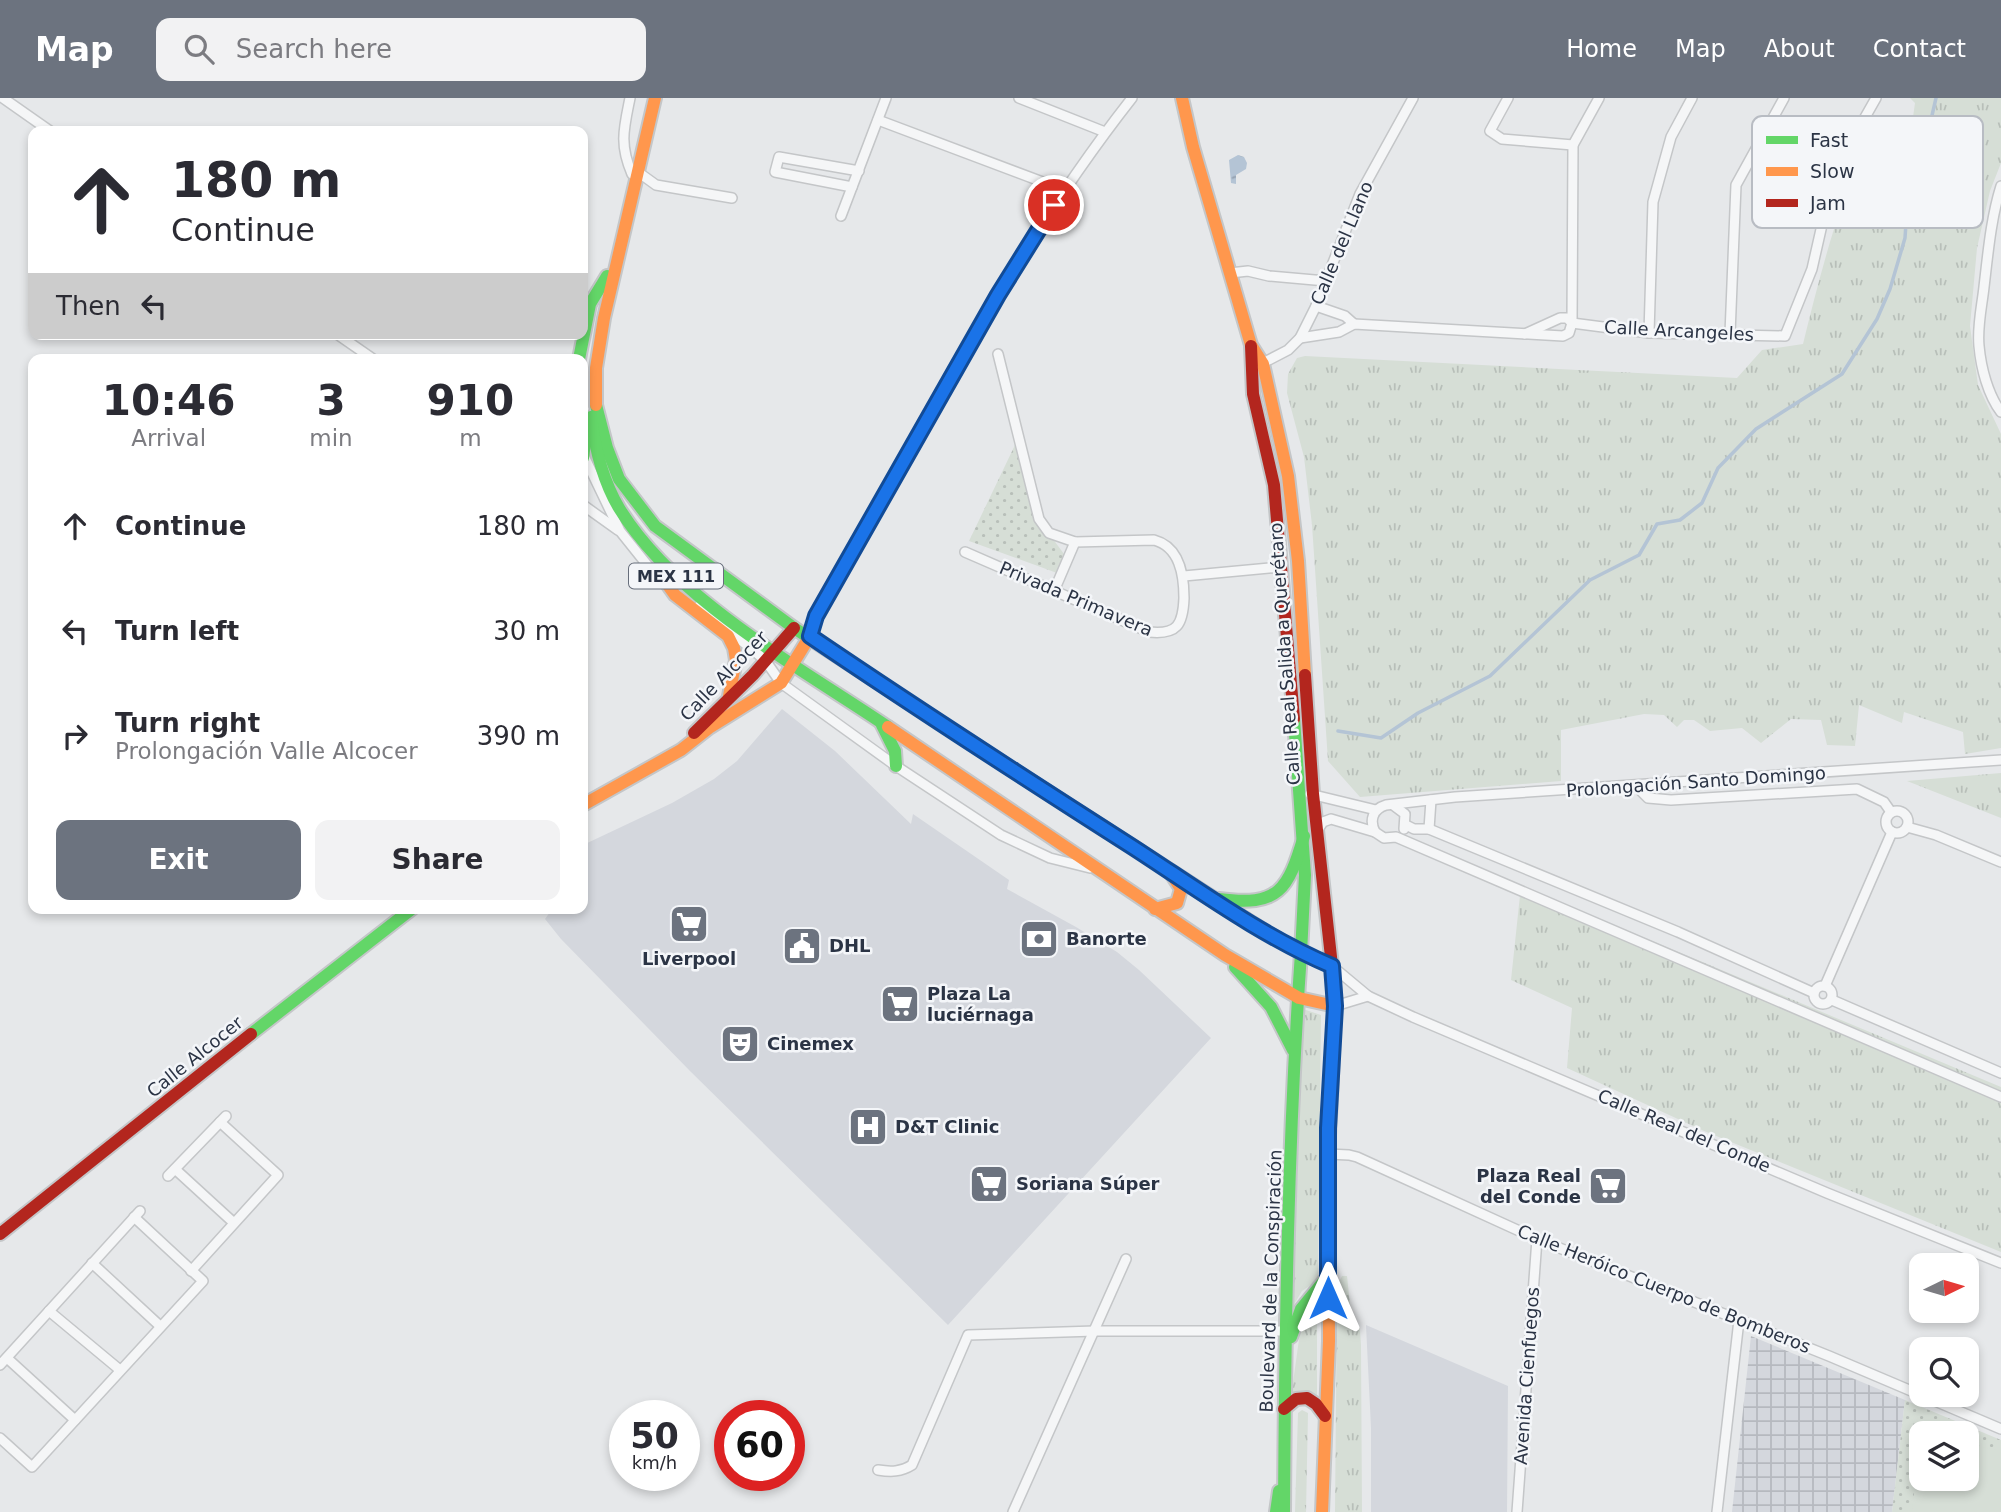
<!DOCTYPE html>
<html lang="en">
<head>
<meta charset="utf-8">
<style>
	body { margin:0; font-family:"DejaVu Sans",sans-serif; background:#f2f2f3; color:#2b2b33; height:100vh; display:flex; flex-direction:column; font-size:26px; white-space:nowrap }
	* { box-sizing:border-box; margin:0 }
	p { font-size:23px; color:#7c7c81 }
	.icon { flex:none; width:38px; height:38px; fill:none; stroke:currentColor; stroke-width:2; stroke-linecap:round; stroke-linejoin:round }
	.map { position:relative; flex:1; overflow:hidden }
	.sheet { position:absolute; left:28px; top:256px; width:560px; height:560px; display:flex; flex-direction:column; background:#fff; border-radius:14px; box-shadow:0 4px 10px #0003 }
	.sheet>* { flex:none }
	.hud { position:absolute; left:28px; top:28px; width:560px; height:214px; border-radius:14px; box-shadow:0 4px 10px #0003; background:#fff; color:#2b2b33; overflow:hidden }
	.needle { width:46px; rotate:85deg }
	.fabs { position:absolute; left:1909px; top:1155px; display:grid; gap:14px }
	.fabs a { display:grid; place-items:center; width:70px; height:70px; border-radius:14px; background:#fff; box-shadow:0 4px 10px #0003; font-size:35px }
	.speed { position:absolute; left:609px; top:1302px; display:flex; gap:14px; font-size:35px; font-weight:700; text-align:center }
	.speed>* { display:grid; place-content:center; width:91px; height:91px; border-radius:50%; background:#fff; box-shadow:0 4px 10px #0003; line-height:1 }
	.speed small { font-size:18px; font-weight:400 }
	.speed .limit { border:10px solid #d22; background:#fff; color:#111 }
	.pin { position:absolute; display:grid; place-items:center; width:60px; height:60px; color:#fff; margin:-30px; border:4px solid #fff; border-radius:50%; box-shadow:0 2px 7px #0007 }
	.me { position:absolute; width:77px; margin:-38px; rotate:0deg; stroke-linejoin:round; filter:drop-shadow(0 0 5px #0008) }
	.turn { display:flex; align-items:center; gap:24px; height:147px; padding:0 28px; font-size:32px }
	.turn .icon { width:91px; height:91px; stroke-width:2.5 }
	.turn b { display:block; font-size:49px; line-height:60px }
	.then { display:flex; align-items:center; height:66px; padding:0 28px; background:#0003; gap:14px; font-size:26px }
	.eta { display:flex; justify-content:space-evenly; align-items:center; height:119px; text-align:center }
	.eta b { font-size:42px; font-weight:600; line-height:49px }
	.button { display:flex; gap:14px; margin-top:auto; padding:14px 28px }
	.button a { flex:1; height:80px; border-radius:14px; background:#6c737f; color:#fff; font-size:28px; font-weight:600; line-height:80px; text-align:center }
	.button a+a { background:#f2f2f3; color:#2b2b33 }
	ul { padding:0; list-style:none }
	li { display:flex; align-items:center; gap:21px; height:105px; padding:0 28px }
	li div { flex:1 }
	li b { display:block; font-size:26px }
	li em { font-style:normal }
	header { display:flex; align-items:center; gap:42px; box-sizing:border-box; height:98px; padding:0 35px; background:#6c737f; color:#fff }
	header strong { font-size:33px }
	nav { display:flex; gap:38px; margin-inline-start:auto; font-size:24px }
	.search { width:490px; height:63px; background:#f2f2f3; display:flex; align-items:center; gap:18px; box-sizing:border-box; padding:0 24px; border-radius:14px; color:#7c7c81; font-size:26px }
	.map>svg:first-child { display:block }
	.built { fill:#d4d7dd }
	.industrial { fill:url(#industrial-grid) }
	.grass { fill:url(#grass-tufts) }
	.park { fill:url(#park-dots); fill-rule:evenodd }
	.pitch { fill:#d6ded6 }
	.water { fill:url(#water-ripples) }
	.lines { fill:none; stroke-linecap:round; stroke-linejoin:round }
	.stream { stroke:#b4c4d5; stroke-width:3.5 }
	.street-casing { stroke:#c4c6c8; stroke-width:12 }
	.fast-casing { stroke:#c4c6c8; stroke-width:16 }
	.slow-casing { stroke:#c4c6c8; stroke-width:16 }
	.jam-casing { stroke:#c4c6c8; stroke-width:16 }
	.street { stroke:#f5f6f7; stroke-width:9 }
	.fast { stroke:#63d668; stroke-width:12 }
	.slow { stroke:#ff974d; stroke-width:12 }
	.jam { stroke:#b3261e; stroke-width:12 }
	.route-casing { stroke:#114b97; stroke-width:18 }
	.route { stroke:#1a73e8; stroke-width:12 }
	.labels { text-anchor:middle; stroke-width:5; stroke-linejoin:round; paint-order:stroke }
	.shield { fill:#f4f6f9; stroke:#676e7b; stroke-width:2 }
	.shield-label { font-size:16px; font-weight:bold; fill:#2b3445 }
	.street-label { font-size:18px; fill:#2b3445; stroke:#f4f6f9 }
	.poi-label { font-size:18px; font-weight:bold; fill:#2b3445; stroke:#f4f6f9; text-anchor:start }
	.key { fill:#f4f6f9; stroke:#b8bcc3; stroke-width:2 }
	.key-label { font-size:19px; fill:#2b3445 }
</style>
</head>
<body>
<header>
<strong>Map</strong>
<div class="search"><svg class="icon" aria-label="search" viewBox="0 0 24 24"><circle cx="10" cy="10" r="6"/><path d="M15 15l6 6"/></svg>Search here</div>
<nav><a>Home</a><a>Map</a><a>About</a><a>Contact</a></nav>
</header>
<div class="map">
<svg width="2001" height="1414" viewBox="0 0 2001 1414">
	<defs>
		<pattern id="industrial-grid" width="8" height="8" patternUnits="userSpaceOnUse" patternTransform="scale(1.75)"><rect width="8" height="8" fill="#d4d7dd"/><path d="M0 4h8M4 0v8" fill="none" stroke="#b6b9bf"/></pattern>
		<pattern id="grass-tufts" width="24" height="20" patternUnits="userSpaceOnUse" patternTransform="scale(1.75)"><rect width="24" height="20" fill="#d6ded6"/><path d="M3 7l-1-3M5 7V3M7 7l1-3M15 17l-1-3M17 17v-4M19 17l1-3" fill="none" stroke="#b8bfb9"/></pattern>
		<pattern id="park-dots" width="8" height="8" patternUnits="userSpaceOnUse" patternTransform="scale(1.75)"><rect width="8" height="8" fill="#d6ded6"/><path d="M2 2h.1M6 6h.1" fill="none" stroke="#b8bfb9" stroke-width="1.8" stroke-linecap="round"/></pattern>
		<pattern id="water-ripples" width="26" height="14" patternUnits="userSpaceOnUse" patternTransform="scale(1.75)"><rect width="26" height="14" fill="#b4c4d5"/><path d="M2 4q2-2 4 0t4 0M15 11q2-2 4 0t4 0" fill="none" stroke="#93a0af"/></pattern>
	</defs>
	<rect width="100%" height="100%" fill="#e6e8ea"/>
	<g class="built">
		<path d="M 782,611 L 835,653 L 911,726 L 913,716 L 1009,782 L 1007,791 L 1076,829 L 1117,854 L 1139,872 L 1211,940 L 948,1227 L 690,973 L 561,841 L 545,821 L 553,810 L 583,810 L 583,747 L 672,705 L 714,681 L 737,663 Z"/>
		<path d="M 1366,1227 L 1508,1288 L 1507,1414 L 1371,1414 L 1371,1330 Z"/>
	</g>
	<path class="industrial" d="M 1751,1238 L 1905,1302 L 1892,1414 L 1732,1414 Z"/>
	<g class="grass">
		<path d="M 1910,0 L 2001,0 L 2001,65 L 1990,93 L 1977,150 L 1970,228 L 1978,287 L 2001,336 L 2001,650 L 1965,656 L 1963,634 L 1904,614 L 1902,625 L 1859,607 L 1855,648 L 1827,647 L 1821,622 L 1791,621 L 1761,645 L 1742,630 L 1710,633 L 1694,622 L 1684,622 L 1677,629 L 1664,617 L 1644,616 L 1561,632 L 1561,683 L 1360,699 L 1328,663 L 1312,427 L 1304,359 L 1287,295 L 1288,276 L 1297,260 L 1305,258 L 1737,280 L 1762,252 L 1803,246 C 1819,181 1836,114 1863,53 L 1905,75 L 1915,5 Z"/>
		<path d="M 2001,675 L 2001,720 L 1907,683 Z"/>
		<path d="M 1521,788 L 2001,989 L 2001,1154 L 1704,1033 L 1567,970 L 1572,910 L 1511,882 Z"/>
		<path d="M 1303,911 L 1321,917 L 1318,1182 L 1302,1193 L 1290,1213 L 1296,1115 Z"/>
		<path d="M 1342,1178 L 1347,1178 L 1351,1215 L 1360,1232 L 1361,1247 L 1362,1414 L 1335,1414 L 1337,1188 Z"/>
		<path d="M 1317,1195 L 1317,1301 L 1291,1299 L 1301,1227 L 1306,1208 Z"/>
		<path d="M 1302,1312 L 1308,1315 L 1306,1414 L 1295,1414 L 1298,1315 Z"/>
	</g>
	<g class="park">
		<path d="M 1015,347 L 1033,414 L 1064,456 L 1057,475 L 969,443 Z"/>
		<path d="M 1905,1302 L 2001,1342 L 2001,1414 L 1892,1414 ZM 1922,1335 L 1967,1335 L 1967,1381 L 1922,1381 Z"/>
	</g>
	<path class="pitch" d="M 1920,1340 L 1922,1340 L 1922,1381 L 1967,1381 L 1967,1347 L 2001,1352 L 2001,1414 L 1912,1414 Z"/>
	<path class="water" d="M 1238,57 L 1244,59 L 1247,65 L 1246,71 L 1236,77 L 1236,86 L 1231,85 L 1229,62 Z"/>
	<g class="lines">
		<path class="stream" d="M 1338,633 L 1381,640 L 1418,615 L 1490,578 L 1590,482 L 1639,457 L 1657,426 L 1680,422 L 1702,405 L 1718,370 L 1756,331 L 1842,276 L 1877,221 L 1890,191 L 1905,140 L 1908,94 L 1922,61 L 1936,0"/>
		<g class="street-casing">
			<g id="street">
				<path d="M 3,0 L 50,33"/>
				<path d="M 630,0 C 624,30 619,46 632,76"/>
				<path d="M 1019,0 L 1105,34"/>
				<path d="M 1508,0 L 1490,33 L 1502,41 L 1573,47"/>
				<path d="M 878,22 L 1064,92"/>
				<path d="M 638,74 L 656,87 L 732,100"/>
				<path d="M 2001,88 C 1991,120 1988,155 1984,189 C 1982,208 1977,228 1979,248 C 1981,270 1988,297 2001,314"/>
				<path d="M 852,89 L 775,74 L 779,59 L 859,73"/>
				<path d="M 841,118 L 886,0"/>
				<path d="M 1230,175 L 1248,173 L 1269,178 L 1326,183"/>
				<path d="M 1316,208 L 1345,218 L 1354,226"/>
				<path d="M 1649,235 L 1653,104 L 1671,39 L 1692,0"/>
				<path d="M 337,236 L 373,261"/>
				<path d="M 1525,236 L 1560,220 L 1567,220 L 1572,225 L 1649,235 L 1785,238 L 1812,171 L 1834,74 L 1876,0"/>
				<path d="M 1730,236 L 1736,87 L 1784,0"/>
				<path d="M 1300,240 L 1339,234 L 1354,226 L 1563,238 L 1569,235 L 1572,225 L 1573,47 L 1599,0"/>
				<path d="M 1259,267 L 1288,252 L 1300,240 L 1316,208 L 1360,96 L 1413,0"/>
				<path d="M 584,358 L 620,433 L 648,468 L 668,485"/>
				<path d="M 583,407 L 618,432"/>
				<path d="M 965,454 L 1149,534 C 1177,537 1183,527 1184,500 C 1184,477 1180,449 1154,442 L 1075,444 L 1049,435 L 1039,421 L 998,256"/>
				<path d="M 1184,478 L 1281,469"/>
				<path d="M 1054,493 L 1075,444"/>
				<path d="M 699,508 L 765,562 L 781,585 L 896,668 L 1001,737 L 1050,760 L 1090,770"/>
				<path d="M 810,538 L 816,518 C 917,343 1007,159 1132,0"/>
				<path d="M 1636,688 L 1648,700 L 1671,702 L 1857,691 L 1884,704 L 1891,714"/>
				<path d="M 1310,696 L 1376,712"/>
				<path d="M 1393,707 L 1405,716 L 1404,731"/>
				<circle cx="1897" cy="724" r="11"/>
				<path d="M 1406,727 L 1414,731 L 1429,731 L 1678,834 L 1814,895"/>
				<path d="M 1907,729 L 1936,737 L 2001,764"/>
				<path d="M 1429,731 L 1431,702"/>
				<path d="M 1317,733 L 1323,724 L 1331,721 L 1375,734 L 1384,740 L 1396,739 L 2001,999"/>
				<path d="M 1375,734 C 1369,722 1373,711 1386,707 L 1455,699 L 2001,662"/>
				<path d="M 1332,868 L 1368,898 L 1413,919 L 1827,1095 L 2001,1165"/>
				<circle cx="1823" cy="897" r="9"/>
				<path d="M 1825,888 L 1892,734"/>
				<path d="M 1832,902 L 2001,975"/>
				<path d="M 1335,908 L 1368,898"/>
				<path d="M 1328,1056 L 1349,1057 L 1357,1059 L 1537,1141 L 1829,1258 L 2001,1331"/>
				<path d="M 175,1071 L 234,1125"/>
				<path d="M 168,1078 L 226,1018"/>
				<path d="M 92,1165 L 160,1228"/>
				<path d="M 191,1173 L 278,1077 L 220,1024"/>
				<path d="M 49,1213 L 120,1272"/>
				<path d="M 7,1260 L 75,1322"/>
				<path d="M 0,1267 L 140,1113"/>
				<path d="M 0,1340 L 32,1369 L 203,1183 L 134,1119"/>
				<path d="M 878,1372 C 891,1374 901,1374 912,1367 L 968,1237 L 1095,1233 L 1286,1233"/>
				<path d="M 1013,1414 L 1126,1161"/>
				<path d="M 1517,1414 L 1537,1141"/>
				<path d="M 1717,1414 L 1739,1222"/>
			</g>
		</g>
		<g class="fast-casing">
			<g id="fast">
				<path d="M 579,261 L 590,206 L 607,178"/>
				<path d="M 596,307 L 607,350 L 619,381 L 655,428 L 794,530 L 877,584"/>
				<path d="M 591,319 C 595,351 603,383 619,410 C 675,502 801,570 888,629"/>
				<path d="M 583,336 L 585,345 L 583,360"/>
				<path d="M 1294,621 L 1305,777 L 1301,855"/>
				<path d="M 882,627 L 895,653 L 896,668"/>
				<path d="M 1219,801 C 1279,809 1288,792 1304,738"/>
				<path d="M 1235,869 L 1271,909 L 1293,952"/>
				<path d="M 251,936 L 413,810"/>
				<path d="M 1291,1239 L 1301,1211 L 1328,1178"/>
				<path d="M 1276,1414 L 1279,1393"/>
				<path d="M 1284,1414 C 1285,1228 1288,1041 1301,855"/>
			</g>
		</g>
		<g class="slow-casing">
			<g id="slow">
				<path d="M 1182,0 L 1193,49 L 1251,247 L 1263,266 L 1288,378 L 1298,463 L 1305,577"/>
				<path d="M 596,307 L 596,270 L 604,220 L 655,0"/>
				<path d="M 665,483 L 675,497 L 728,538 L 734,550 L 736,562 L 729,598"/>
				<path d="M 877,584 L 1246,821"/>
				<path d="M 888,629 L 1225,857 L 1299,900 L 1335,908"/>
				<path d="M 583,707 L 681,652 L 709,630 L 781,585 L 810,538"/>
				<path d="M 1155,811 L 1177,805 L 1181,791 L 1172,777"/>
				<path d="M 1322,1414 L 1329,1243 L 1328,1056 L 1331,1000"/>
			</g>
		</g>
		<g class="jam-casing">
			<g id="jam">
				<path d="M 1251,248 L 1253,296 L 1274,387 L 1294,621"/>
				<path d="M 1305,577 L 1313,696 L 1332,868"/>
				<path d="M 694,635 L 753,577 L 794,530"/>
				<path d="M 1246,821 L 1301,855 L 1332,868 L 1335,908 L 1331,1000"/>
				<path d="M 0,1136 L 251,936"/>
				<path d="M 1284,1311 L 1296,1301 L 1307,1300 L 1316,1306 L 1325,1318"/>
			</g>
		</g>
		<use href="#street" class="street"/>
		<use href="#fast" class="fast"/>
		<use href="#slow" class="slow"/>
		<use href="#jam" class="jam"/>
	</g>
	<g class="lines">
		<g class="route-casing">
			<path id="route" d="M 1054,107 L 998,197 L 816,518 L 810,538 C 916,610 1023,679 1131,748 C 1196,790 1261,838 1332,868 L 1335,908 L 1328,1030 L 1328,1200"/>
		</g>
		<use href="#route" class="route"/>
	</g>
	<defs>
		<g id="supermarket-square" transform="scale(2.0125)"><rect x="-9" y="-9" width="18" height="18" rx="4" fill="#6c737f" stroke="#f4f6f9"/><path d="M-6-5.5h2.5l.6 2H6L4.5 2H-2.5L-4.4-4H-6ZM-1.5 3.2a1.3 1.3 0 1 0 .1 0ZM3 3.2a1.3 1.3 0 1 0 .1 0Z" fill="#fff"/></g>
		<g id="bank-square" transform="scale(2.0125)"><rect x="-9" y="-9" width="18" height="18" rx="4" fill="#6c737f" stroke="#f4f6f9"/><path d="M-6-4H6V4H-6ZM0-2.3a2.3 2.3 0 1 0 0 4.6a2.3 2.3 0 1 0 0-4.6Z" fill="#fff"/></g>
		<g id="civic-square" transform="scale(2.0125)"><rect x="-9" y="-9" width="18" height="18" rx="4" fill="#6c737f" stroke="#f4f6f9"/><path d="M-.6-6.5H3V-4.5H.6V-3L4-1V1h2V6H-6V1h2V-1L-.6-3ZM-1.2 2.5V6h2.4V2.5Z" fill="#fff"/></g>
		<g id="theatre-square" transform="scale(2.0125)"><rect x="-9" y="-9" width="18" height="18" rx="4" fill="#6c737f" stroke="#f4f6f9"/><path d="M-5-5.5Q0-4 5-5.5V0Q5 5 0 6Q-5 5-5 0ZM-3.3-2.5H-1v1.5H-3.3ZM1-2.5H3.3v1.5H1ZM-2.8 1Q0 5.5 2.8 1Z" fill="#fff"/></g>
		<g id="hospital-square" transform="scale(2.0125)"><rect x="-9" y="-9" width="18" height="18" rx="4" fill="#6c737f" stroke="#f4f6f9"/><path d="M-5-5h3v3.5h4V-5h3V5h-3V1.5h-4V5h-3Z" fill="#fff"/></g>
	</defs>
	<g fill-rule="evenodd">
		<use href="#supermarket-square" x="689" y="826"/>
		<use href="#bank-square" x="1039" y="841"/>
		<use href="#civic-square" x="802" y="848"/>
		<use href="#supermarket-square" x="900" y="906"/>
		<use href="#theatre-square" x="740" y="946"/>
		<use href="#hospital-square" x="868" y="1029"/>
		<use href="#supermarket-square" x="989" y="1086"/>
		<use href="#supermarket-square" x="1608" y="1088"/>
	</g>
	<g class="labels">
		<rect class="shield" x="629" y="465.5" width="94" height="25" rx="5"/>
		<g class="shield-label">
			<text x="676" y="484">MEX 111</text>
		</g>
		<g class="street-label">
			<text transform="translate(1342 145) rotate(-67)" y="6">Calle del Llano</text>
			<text transform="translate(1679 233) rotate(3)" y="6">Calle Arcangeles</text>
			<text transform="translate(1076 501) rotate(23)" y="6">Privada Primavera</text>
			<text transform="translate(1285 556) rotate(-94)" y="6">Calle Real Salida a Querétaro</text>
			<text transform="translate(724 578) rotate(-46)" y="6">Calle Alcocer</text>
			<text transform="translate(1696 684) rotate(-4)" y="6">Prolongación Santo Domingo</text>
			<text transform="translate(195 959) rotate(-39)" y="6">Calle Alcocer</text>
			<text transform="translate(1684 1033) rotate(23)" y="6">Calle Real del Conde</text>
			<text transform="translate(1271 1183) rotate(-88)" y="6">Boulevard de la Conspiración</text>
			<text transform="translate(1664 1191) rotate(22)" y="6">Calle Heróico Cuerpo de Bomberos</text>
			<text transform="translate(1527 1278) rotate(-86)" y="6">Avenida Cienfuegos</text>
		</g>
		<g class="poi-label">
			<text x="1066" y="847">Banorte</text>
			<text x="829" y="854">DHL</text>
			<text x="689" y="867" text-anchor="middle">Liverpool</text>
			<text x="927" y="902">Plaza La<tspan x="927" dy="21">luciérnaga</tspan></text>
			<text x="767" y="952">Cinemex</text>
			<text x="895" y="1035">D&amp;T Clinic</text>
			<text x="1581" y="1084" text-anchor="end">Plaza Real<tspan x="1581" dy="21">del Conde</tspan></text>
			<text x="1016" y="1092">Soriana Súper</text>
		</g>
	</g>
	<rect x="1752" y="18" width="231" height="112" rx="10" class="key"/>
	<rect x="1766" y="38" width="32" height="8" fill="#63d668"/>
	<rect x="1766" y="69" width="32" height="9" fill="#ff974d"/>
	<rect x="1766" y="101" width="32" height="8" fill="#b3261e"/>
	<g class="key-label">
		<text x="1810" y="49">Fast</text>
		<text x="1810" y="80">Slow</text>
		<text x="1810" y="112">Jam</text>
	</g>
</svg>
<div class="fabs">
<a><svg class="needle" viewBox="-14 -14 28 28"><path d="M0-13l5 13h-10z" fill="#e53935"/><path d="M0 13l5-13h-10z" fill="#7c7c81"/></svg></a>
<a><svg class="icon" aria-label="search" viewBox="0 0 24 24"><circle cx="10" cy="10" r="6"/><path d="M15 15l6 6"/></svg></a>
<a><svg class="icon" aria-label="layers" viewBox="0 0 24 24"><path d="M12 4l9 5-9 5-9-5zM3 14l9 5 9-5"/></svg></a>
</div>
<div class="speed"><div>50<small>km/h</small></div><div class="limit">60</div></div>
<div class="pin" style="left:1054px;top:107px;background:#d93025"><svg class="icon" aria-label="arrive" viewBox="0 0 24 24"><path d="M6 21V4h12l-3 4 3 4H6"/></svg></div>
<svg class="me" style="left:1328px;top:1200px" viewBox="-20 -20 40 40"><path d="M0-17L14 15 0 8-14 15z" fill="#1a73e8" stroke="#fff" stroke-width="4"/></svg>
<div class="hud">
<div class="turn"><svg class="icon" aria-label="ahead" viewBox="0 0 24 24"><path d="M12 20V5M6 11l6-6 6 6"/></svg><div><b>180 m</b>Continue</div></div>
<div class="then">Then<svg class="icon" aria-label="left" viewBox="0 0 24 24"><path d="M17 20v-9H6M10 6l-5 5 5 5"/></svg></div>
</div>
<section class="sheet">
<div class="eta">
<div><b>10:46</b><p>Arrival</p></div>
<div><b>3</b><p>min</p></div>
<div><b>910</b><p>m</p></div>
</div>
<ul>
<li><svg class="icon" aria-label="ahead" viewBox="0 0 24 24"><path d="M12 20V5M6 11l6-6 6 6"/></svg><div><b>Continue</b></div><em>180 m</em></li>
<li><svg class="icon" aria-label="left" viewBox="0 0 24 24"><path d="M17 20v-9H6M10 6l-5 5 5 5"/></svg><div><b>Turn left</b></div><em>30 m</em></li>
<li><svg class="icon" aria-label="right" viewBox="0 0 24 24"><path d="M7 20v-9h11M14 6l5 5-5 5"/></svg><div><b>Turn right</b><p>Prolongación Valle Alcocer</p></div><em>390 m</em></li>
</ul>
<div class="button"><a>Exit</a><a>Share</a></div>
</section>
</div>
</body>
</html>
